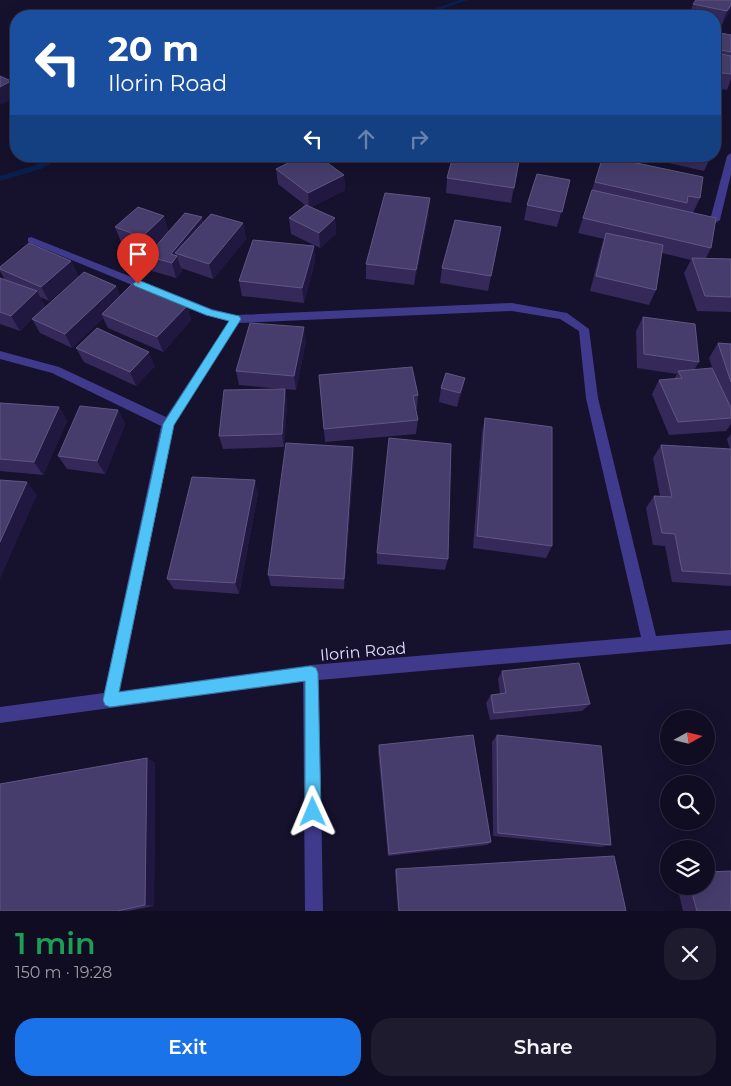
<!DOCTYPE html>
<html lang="en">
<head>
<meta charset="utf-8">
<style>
	body { margin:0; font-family:Montserrat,sans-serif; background:#1e1b2f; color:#f1f3f6; height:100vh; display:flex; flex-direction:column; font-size:19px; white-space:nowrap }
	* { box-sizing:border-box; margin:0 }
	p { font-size:16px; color:#9c9ca5 }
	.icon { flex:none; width:28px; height:28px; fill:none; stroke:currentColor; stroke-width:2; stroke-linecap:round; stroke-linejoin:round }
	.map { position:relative; height:911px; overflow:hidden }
	.details { display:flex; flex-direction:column; background:#100d22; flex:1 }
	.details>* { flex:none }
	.guide { position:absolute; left:10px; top:10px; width:711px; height:152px; border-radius:20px; box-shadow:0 5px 20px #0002,0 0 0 1px #302d40; background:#1a4fa0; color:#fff; overflow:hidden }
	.needle { width:32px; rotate:82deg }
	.tools { position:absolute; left:660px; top:710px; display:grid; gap:10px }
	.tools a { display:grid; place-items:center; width:55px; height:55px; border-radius:50%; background:#100d22; box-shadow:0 5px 20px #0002,0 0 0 1px #302d40; font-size:25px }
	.pin { position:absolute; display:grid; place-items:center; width:42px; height:42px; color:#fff; margin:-51px -21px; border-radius:50% 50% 50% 0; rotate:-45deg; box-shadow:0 0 5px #0007 }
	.pin .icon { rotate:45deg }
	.me { position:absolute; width:55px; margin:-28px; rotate:359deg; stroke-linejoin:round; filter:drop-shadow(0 0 4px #0008) }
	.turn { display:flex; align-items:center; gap:18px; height:105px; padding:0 15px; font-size:22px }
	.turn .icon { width:65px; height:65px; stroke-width:2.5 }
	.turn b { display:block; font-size:35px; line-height:42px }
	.lanes { display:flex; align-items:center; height:48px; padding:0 15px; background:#0003; justify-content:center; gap:25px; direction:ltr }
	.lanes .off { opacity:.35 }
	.round { display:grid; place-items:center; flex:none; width:52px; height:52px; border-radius:20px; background:#1e1b2f }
	.headline { display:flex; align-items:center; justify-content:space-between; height:85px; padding:0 15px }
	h1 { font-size:30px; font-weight:600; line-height:38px; color:#1e9e55 }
	.cta { display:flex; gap:10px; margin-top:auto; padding:10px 15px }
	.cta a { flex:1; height:58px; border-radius:20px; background:#1a73e8; color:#fff; font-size:20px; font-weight:600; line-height:58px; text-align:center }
	.cta a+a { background:#1e1b2f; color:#f1f3f6 }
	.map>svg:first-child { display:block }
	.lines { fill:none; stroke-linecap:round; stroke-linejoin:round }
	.stream { fill:#09204d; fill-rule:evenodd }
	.minor { fill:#403a8d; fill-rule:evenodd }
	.wall { fill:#35295a }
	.shaded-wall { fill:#211841 }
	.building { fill:#473d6c; stroke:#605683 }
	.route { fill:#4fc3f7; stroke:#337fa1 }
	.labels { text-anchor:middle; stroke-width:5; stroke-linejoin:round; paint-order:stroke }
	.near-street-label { font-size:16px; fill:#e1dcff; stroke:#16112d }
</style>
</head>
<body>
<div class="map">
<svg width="731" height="911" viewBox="0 0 731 911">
	<rect width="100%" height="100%" fill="#16112d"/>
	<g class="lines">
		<g class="stream">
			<path d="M 459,0 L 468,0 L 422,16 L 413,16 Z"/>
			<path d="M 53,156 L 64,156 L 41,169 L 0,181 L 0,176 L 35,165 Z"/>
		</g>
		<g class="minor">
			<path d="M 731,153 L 731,174 L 720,220 L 715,223 L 710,220 L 727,156 Z"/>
			<path d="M 31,237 L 212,309 L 236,315 L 512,303 L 567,313 L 589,329 L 598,398 L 656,636 L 731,630 L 731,644 L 319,680 L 323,911 L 305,911 L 303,682 L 0,723 L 0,707 L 104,693 L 161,426 L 52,373 L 0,359 L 0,351 L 59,367 L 166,417 L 229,321 L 205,315 L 28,242 L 28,238 ZM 512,311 L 560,319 L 579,331 L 586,398 L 641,637 L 311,665 L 120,691 L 174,425 L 239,323 Z"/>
		</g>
	</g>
	<g class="wall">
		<path d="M 731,0 L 731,9 L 721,26 L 715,24 L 715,16 L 689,16 L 693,4 Z"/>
		<path d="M 715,32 L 731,35 L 731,34 L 731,79 L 727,90 L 715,88 Z"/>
		<path d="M 365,156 L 397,156 L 395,161 Z"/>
		<path d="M 603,156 L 700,198 L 693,213 L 711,248 L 706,258 L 731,259 L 731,312 L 697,311 L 684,273 L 691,260 L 662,253 L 656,290 L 649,305 L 590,291 L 601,248 L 604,239 L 578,233 Z"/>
		<path d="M 608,156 L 638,156 L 635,163 Z"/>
		<path d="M 662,156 L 711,156 L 704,171 L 660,161 Z"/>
		<path d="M 519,161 L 511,203 L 446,193 L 447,178 Z"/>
		<path d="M 276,169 L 344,175 L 345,190 L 311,207 L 335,218 L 336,234 L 320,248 L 291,234 L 289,218 L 305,205 L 278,184 Z"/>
		<path d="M 570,180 L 557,227 L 524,220 L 527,205 Z"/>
		<path d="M 429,213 L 414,285 L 366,279 L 366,264 Z"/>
		<path d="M 164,216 L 168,231 L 147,252 L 121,242 L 115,227 Z"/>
		<path d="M 202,217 L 203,223 L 243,223 L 246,239 L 213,279 L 181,268 L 182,271 L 176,278 L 152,271 L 147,256 Z"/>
		<path d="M 501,227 L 488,291 L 440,283 L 442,268 Z"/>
		<path d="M 314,246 L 315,261 L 304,303 L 242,296 L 239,281 Z"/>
		<path d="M 71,261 L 78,276 L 49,301 L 40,297 L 45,306 L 37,314 L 116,286 L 120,296 L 187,306 L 191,320 L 163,352 L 108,328 L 103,318 L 72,348 L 40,333 L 32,319 L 20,331 L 0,324 L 0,278 L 5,280 L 0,271 L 0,267 Z"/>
		<path d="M 643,317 L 699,362 L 694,370 L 714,373 L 709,358 L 718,343 L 731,344 L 731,424 L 726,431 L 669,435 L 652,394 L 659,380 L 674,379 L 677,374 L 637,368 L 636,331 Z"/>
		<path d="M 306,341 L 296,390 L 285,389 L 287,403 L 284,447 L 223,449 L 219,436 L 282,389 L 239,385 L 236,371 Z"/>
		<path d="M 76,348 L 155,366 L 136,386 L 84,362 Z"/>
		<path d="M 319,375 L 418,395 L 417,409 L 416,409 L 418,420 L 416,434 L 325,442 Z"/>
		<path d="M 465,378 L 462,392 L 457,407 L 439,402 L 441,388 Z"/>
		<path d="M 0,403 L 59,407 L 67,421 L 43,475 L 0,471 Z"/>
		<path d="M 118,410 L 125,424 L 105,474 L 67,469 L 58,456 Z"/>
		<path d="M 485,418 L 552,546 L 546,558 L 473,548 L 482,432 Z"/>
		<path d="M 731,434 L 731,586 L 672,582 L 665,546 L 653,545 L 646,508 L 654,496 L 660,496 L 653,458 L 661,445 L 730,449 L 727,439 Z"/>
		<path d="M 353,447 L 354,460 L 344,589 L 271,586 L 268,575 Z"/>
		<path d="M 258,493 L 239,594 L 174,589 L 167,579 Z"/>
		<path d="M 377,553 L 448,559 L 445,570 L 377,564 Z"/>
		<path d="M 502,671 L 590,704 L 582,711 L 490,720 L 486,703 L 491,695 L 500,694 L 498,679 Z"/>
		<path d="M 497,735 L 611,845 L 601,847 L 493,836 L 492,742 Z"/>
		<path d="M 379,745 L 491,842 L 487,845 L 388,856 L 378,751 Z"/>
		<path d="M 147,758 L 155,763 L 154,906 L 128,911 L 0,911 Z"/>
		<path d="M 396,869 L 626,911 L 398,911 L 395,871 Z"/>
		<path d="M 677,886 L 706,886 L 731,911 L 683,911 Z"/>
	</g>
	<g class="shaded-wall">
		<path d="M 731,5 L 731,9 L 721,26 L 727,11 Z"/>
		<path d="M 11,81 L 16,93 L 16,97 L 0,105 L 0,87 Z"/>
		<path d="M 344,175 L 345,190 L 309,208 L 308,193 Z"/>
		<path d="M 430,198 L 429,213 L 414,285 L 416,270 Z"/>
		<path d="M 164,216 L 168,231 L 147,252 L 142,237 Z"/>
		<path d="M 202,217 L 205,232 L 175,253 L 177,257 L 177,256 L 182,271 L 176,278 L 172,263 L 171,254 Z"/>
		<path d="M 335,218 L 336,234 L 320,248 L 319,233 Z"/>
		<path d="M 243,223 L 246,239 L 213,279 L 209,264 Z"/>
		<path d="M 314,246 L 315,261 L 304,303 L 302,288 Z"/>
		<path d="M 71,261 L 78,276 L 49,301 L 41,287 Z"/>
		<path d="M 116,286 L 122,301 L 102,314 L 103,318 L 72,348 L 65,334 Z"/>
		<path d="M 37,291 L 45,306 L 20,331 L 11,316 Z"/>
		<path d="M 187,306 L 191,320 L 163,352 L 157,337 Z"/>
		<path d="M 304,327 L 306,341 L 296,390 L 294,376 Z"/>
		<path d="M 149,352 L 155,366 L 136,386 L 130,372 Z"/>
		<path d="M 465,378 L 462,392 L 457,407 L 460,393 Z"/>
		<path d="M 285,389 L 287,403 L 284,447 L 282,434 Z"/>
		<path d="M 59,407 L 67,421 L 43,475 L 34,462 Z"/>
		<path d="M 118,410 L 125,424 L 105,474 L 97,461 Z"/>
		<path d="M 353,447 L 354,460 L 344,589 L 344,579 Z"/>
		<path d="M 255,480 L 258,493 L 239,594 L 235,583 Z"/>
		<path d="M 27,482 L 37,495 L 0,579 L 0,542 Z"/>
		<path d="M 147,758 L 155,763 L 154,906 L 145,905 Z"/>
	</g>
	<g class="building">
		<path d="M 696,0 L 731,0 L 731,5 L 727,11 L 693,4 Z"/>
		<path d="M 715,32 L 731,35 L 731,52 L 715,49 Z"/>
		<path d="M 715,53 L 731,56 L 731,74 L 715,72 Z"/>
		<path d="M 0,76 L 11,81 L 0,87 Z"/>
		<path d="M 302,156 L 318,156 L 344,175 L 308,193 L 276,169 Z"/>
		<path d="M 453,156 L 483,156 L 519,161 L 514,188 L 447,178 Z"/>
		<path d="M 603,156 L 703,177 L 700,198 L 688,196 L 687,203 L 595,182 Z"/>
		<path d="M 537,174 L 570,180 L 562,212 L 527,205 Z"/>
		<path d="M 592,190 L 716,218 L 711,248 L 583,218 Z"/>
		<path d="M 385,193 L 430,198 L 416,270 L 366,264 Z"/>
		<path d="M 306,205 L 335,218 L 319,233 L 289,218 Z"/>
		<path d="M 138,207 L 164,216 L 142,237 L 115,227 Z"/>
		<path d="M 185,213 L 202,217 L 171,254 L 177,256 L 172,263 L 147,256 Z"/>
		<path d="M 211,214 L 243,223 L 209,264 L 175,253 Z"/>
		<path d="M 455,220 L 501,227 L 491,276 L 442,268 Z"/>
		<path d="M 606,233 L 663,245 L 656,290 L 596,276 Z"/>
		<path d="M 253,240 L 314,246 L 302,288 L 239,281 Z"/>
		<path d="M 29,243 L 71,261 L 41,287 L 0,269 L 0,267 Z"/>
		<path d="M 692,258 L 731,259 L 731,297 L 705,296 Z"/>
		<path d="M 84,272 L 116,286 L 65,334 L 32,319 Z"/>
		<path d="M 0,278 L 37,291 L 11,316 L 0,312 Z"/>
		<path d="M 132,284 L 187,306 L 157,337 L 102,314 Z"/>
		<path d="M 643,317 L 695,324 L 699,362 L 644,354 Z"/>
		<path d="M 250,323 L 304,327 L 294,376 L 236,371 Z"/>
		<path d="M 97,328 L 149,352 L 130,372 L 76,348 Z"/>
		<path d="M 718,343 L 731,344 L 731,382 Z"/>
		<path d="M 412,367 L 418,395 L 413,396 L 418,420 L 324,429 L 319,375 Z"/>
		<path d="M 712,368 L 731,408 L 731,418 L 678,422 L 659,380 L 682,378 L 678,371 Z"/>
		<path d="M 446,373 L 465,378 L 460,393 L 441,388 Z"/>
		<path d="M 285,389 L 282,434 L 219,436 L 224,390 Z"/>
		<path d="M 0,403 L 59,407 L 34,462 L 0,459 Z"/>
		<path d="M 80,406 L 118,410 L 97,461 L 58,456 Z"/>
		<path d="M 485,418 L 552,427 L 552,546 L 477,536 Z"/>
		<path d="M 389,438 L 451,444 L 448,559 L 377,553 Z"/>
		<path d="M 286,443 L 353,447 L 344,579 L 268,575 Z"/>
		<path d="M 661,445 L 731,449 L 731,574 L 682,571 L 675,534 L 662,533 L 654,496 L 672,497 Z"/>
		<path d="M 192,477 L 255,480 L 235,583 L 167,579 Z"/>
		<path d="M 0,480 L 27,482 L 0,542 Z"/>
		<path d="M 579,663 L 590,704 L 494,713 L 491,695 L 506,693 L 502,671 Z"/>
		<path d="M 473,735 L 491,842 L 389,854 L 379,745 Z"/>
		<path d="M 497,735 L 601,746 L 611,845 L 498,833 Z"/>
		<path d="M 147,758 L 145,905 L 117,911 L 0,911 L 0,784 Z"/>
		<path d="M 614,856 L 626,911 L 399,911 L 396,869 Z"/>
		<path d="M 731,871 L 731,911 L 697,911 L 690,886 L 706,886 L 706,872 Z"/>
	</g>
	<path class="route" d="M 138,280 L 212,310 L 239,316 L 241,319 L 174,425 L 119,692 L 311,666 L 316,668 L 318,673 L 321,812 L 319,817 L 313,819 L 308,817 L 305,812 L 305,681 L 110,707 L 105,705 L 103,700 L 163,424 L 229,321 L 206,315 L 135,286 L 133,284 Z"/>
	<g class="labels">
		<g class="near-street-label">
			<text transform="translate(363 651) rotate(-5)" y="6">Ilorin Road</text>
		</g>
	</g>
</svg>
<div class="tools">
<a><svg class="needle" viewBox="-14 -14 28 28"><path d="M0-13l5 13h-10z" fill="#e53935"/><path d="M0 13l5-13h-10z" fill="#9c9ca5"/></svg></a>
<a><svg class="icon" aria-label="search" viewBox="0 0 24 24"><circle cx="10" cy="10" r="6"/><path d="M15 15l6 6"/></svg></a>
<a><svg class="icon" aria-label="layers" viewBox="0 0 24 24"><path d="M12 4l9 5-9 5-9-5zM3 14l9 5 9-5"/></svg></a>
</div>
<div class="pin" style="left:138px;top:284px;background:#d93025"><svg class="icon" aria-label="arrive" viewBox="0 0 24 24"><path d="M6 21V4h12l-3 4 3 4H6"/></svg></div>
<svg class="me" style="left:313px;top:812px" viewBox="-20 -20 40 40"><path d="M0-17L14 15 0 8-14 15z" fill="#4fc3f7" stroke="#fff" stroke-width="4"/></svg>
<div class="guide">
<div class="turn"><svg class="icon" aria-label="left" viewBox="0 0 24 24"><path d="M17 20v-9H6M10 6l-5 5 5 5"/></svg><div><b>20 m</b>Ilorin Road</div></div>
<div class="lanes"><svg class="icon" aria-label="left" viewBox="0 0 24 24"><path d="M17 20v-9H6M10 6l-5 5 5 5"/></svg><svg class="icon off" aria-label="ahead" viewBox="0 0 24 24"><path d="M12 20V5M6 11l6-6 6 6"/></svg><svg class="icon off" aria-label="right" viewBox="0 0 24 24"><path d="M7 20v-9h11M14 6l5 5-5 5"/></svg></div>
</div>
</div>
<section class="details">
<div class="headline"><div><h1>1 min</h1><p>150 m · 19:28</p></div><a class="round"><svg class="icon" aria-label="close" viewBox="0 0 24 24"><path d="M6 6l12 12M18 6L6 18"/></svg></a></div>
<div class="cta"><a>Exit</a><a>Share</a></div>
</section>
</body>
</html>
